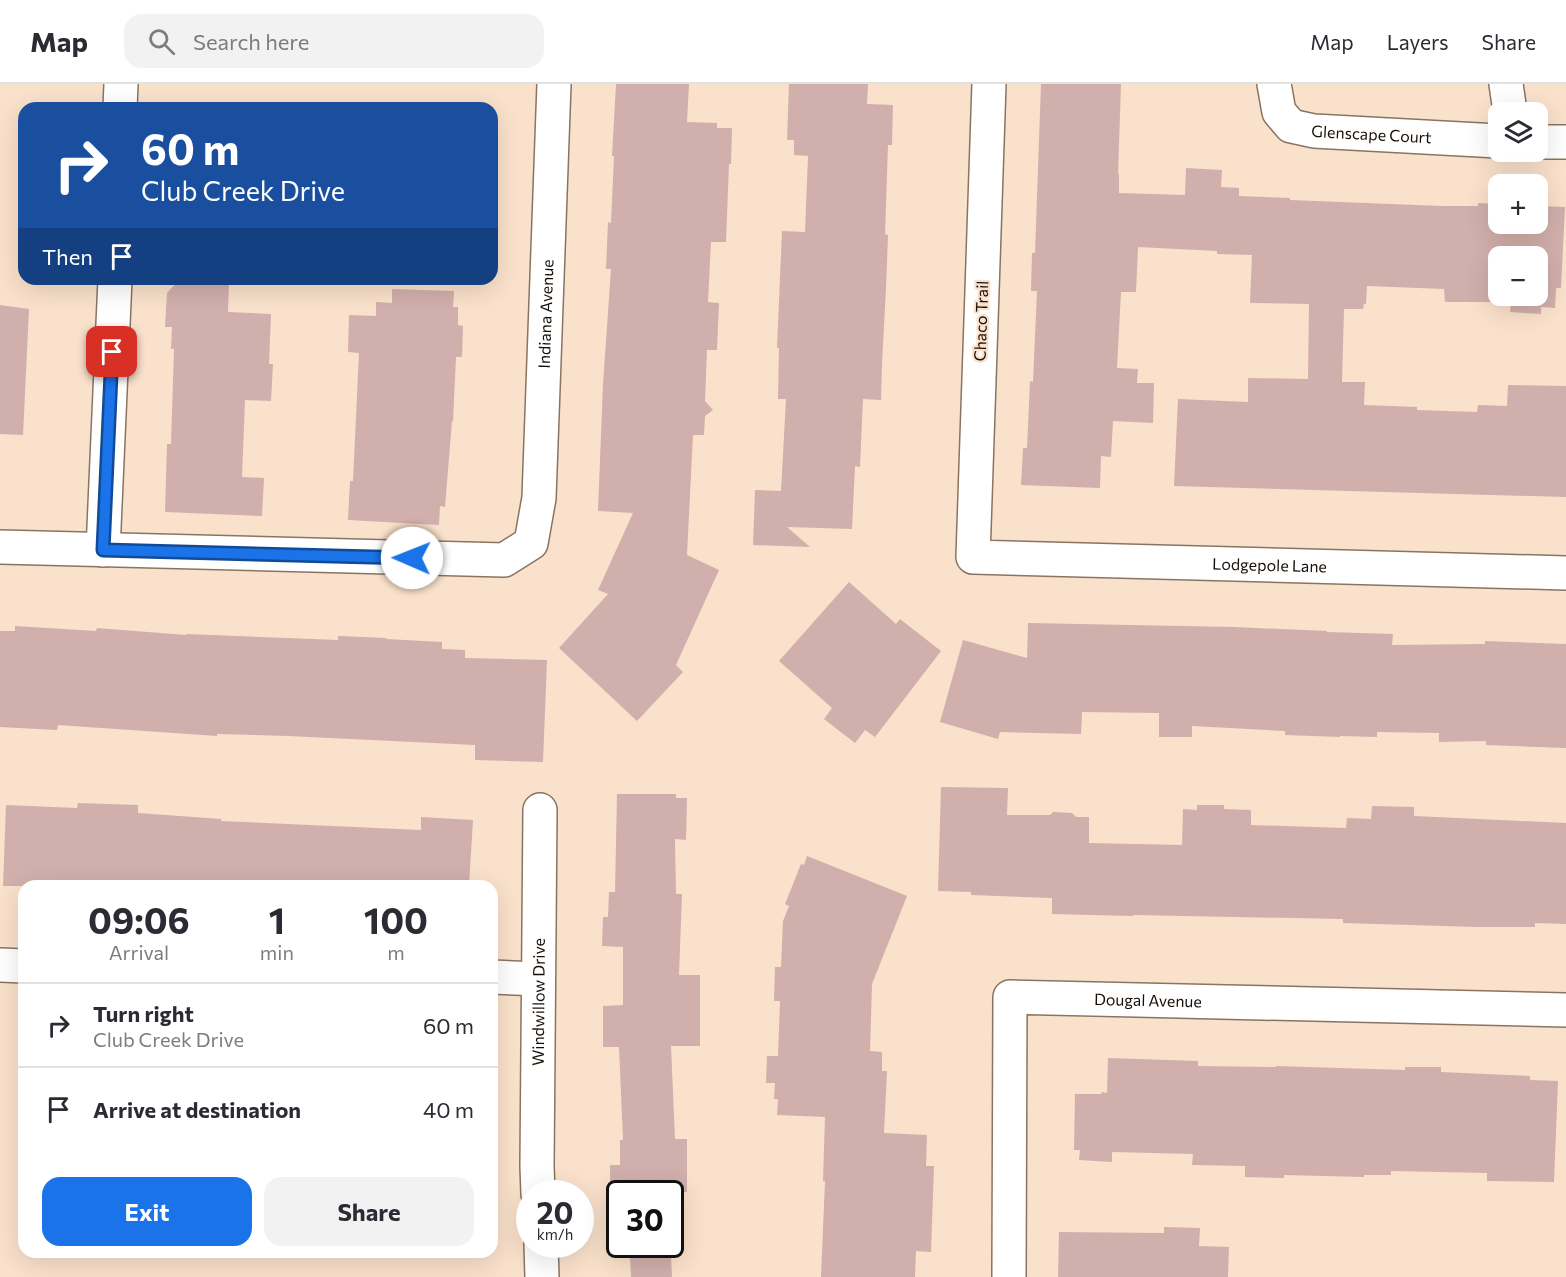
<!DOCTYPE html>
<html lang="en">
<head>
<meta charset="utf-8">
<style>
	body { margin:0; font-family:Commissioner,sans-serif; background:#f2f2f3; color:#2b2b33; height:100vh; display:flex; flex-direction:column; font-size:22px; white-space:nowrap }
	* { box-sizing:border-box; margin:0 }
	p { font-size:20px; color:#7c7c81 }
	.icon { flex:none; width:33px; height:33px; fill:none; stroke:currentColor; stroke-width:2; stroke-linecap:round; stroke-linejoin:round }
	.map { position:relative; flex:1; overflow:hidden }
	.details { position:absolute; left:18px; top:796px; width:480px; height:378px; display:flex; flex-direction:column; background:#fff; border-radius:18px; box-shadow:0 6px 24px #0002 }
	.details>* { flex:none }
	.guide { position:absolute; left:18px; top:18px; width:480px; height:183px; border-radius:18px; box-shadow:0 6px 24px #0002; background:#1a4fa0; color:#fff; overflow:hidden }
	.buttons { position:absolute; left:1488px; top:18px; display:grid; gap:12px }
	.buttons a { display:grid; place-items:center; width:60px; height:60px; border-radius:12px; background:#fff; box-shadow:0 6px 24px #0002; font-size:30px }
	.speed { position:absolute; left:516px; top:1096px; display:flex; gap:12px; font-size:30px; font-weight:700; text-align:center }
	.speed>* { display:grid; place-content:center; width:78px; height:78px; border-radius:50%; background:#fff; box-shadow:0 6px 24px #0002; line-height:1 }
	.speed small { font-size:15px; font-weight:400 }
	.speed .limit { border:3px solid #111; border-radius:9px; background:#fff; color:#111 }
	.pin { position:absolute; display:grid; place-items:center; width:51px; height:51px; color:#fff; margin:-26px; border-radius:12px; box-shadow:0 3px 9px #0006 }
	.me { position:absolute; width:66px; margin:-33px; rotate:271deg; stroke-linejoin:round; filter:drop-shadow(0 0 4px #0008) }
	.turn { display:flex; align-items:center; gap:21px; height:126px; padding:0 24px; font-size:27px }
	.turn .icon { width:78px; height:78px; stroke-width:2.5 }
	.turn b { display:block; font-size:42px; line-height:51px }
	.then { display:flex; align-items:center; height:57px; padding:0 24px; background:#0003; gap:12px; font-size:22px }
	.eta { display:flex; justify-content:space-evenly; align-items:center; height:102px; text-align:center }
	.eta b { font-size:36px; font-weight:700; line-height:42px }
	.action { display:flex; gap:12px; margin-top:auto; padding:12px 24px }
	.action a { flex:1; height:69px; border-radius:18px; background:#1a73e8; color:#fff; font-size:24px; font-weight:700; line-height:69px; text-align:center }
	.action a+a { background:#f2f2f3; color:#2b2b33 }
	ul { padding:0; list-style:none }
	li { display:flex; align-items:center; gap:18px; height:84px; padding:0 24px; border-top:2px solid #e1e1e2 }
	li div { flex:1 }
	li b { display:block; font-size:22px }
	li em { font-style:normal }
	header { display:flex; align-items:center; gap:36px; box-sizing:border-box; height:84px; padding:0 30px; background:#fff; border-bottom:2px solid #e1e1e2 }
	header strong { font-size:28px }
	nav { display:flex; gap:33px; margin-inline-start:auto; font-size:21px }
	.search { width:420px; height:54px; background:#f2f2f3; display:flex; align-items:center; gap:15px; box-sizing:border-box; padding:0 21px; border-radius:18px; color:#7c7c81; font-size:22px }
	.map>svg:first-child { display:block }
	.building { fill:#d1afac; fill-rule:evenodd }
	.lines { fill:none; stroke-linecap:round; stroke-linejoin:round }
	.minor-casing { stroke:#8a7461; stroke-width:36 }
	.minor { stroke:#fff; stroke-width:33 }
	.route-casing { stroke:#114b97; stroke-width:15 }
	.route { stroke:#1a73e8; stroke-width:10 }
	.labels { text-anchor:middle; stroke-width:4.5; stroke-linejoin:round; paint-order:stroke }
	.street-label { font-size:16px; fill:#170f08; stroke:#fae1cb }
</style>
</head>
<body>
<header>
<strong>Map</strong>
<div class="search"><svg class="icon" aria-label="search" viewBox="0 0 24 24"><circle cx="10" cy="10" r="6"/><path d="M15 15l6 6"/></svg>Search here</div>
<nav><a>Map</a><a>Layers</a><a>Share</a></nav>
</header>
<div class="map">
<svg width="1566" height="1193" viewBox="0 0 1566 1193">
	<rect width="100%" height="100%" fill="#fae1cb"/>
	<g class="building">
		<path d="M 616,0 L 689,0 L 687,38 L 717,39 L 717,44 L 732,44 L 731,80 L 729,80 L 726,158 L 711,158 L 708,218 L 719,219 L 717,266 L 707,266 L 705,317 L 713,326 L 705,332 L 704,351 L 693,351 L 687,471 L 719,486 L 676,581 L 683,588 L 637,637 L 559,564 L 608,510 L 598,506 L 633,429 L 598,427 L 603,300 L 611,185 L 606,185 L 608,138 L 611,139 L 614,72 L 612,72 Z"/>
		<path d="M 789,0 L 868,0 L 867,20 L 893,21 L 892,61 L 888,61 L 885,150 L 888,151 L 886,204 L 882,280 L 881,316 L 863,315 L 860,383 L 855,382 L 852,445 L 787,443 L 810,463 L 753,461 L 755,406 L 781,407 L 786,315 L 778,315 L 779,264 L 777,264 L 782,147 L 805,148 L 808,72 L 794,71 L 794,56 L 787,56 Z"/>
		<path d="M 1041,0 L 1121,0 L 1118,90 L 1119,90 L 1119,109 L 1185,111 L 1186,84 L 1222,86 L 1221,103 L 1239,104 L 1239,112 L 1290,114 L 1290,116 L 1442,122 L 1478,122 L 1478,119 L 1498,120 L 1498,140 L 1538,140 L 1538,122 L 1565,123 L 1561,204 L 1556,204 L 1555,224 L 1541,223 L 1541,230 L 1510,228 L 1511,218 L 1445,218 L 1444,205 L 1367,202 L 1366,220 L 1364,220 L 1363,225 L 1344,225 L 1342,298 L 1365,298 L 1364,321 L 1417,323 L 1417,326 L 1477,328 L 1478,321 L 1507,322 L 1508,301 L 1566,302 L 1566,413 L 1174,402 L 1178,315 L 1248,318 L 1248,294 L 1308,295 L 1309,220 L 1250,219 L 1252,171 L 1217,170 L 1217,167 L 1138,163 L 1136,208 L 1121,208 L 1117,284 L 1138,285 L 1137,299 L 1154,299 L 1153,339 L 1113,337 L 1111,373 L 1101,372 L 1100,404 L 1021,401 L 1023,364 L 1027,364 L 1030,297 L 1033,298 L 1037,207 L 1031,207 L 1032,169 L 1035,169 ZM 1498,172 L 1538,172 L 1538,212 L 1498,212 Z"/>
		<path d="M 178,197 L 229,199 L 228,228 L 271,230 L 269,280 L 273,280 L 271,317 L 245,316 L 242,393 L 264,394 L 262,432 L 165,428 L 167,360 L 171,360 L 174,265 L 171,265 L 172,243 L 165,243 L 167,209 Z"/>
		<path d="M 392,205 L 454,207 L 453,223 L 458,223 L 458,241 L 463,242 L 462,273 L 456,273 L 453,337 L 452,337 L 445,423 L 440,422 L 439,441 L 348,436 L 350,397 L 353,397 L 359,269 L 348,268 L 349,231 L 376,232 L 376,218 L 392,219 Z"/>
		<path d="M 0,221 L 29,225 L 23,351 L 0,350 Z"/>
		<path d="M 849,498 L 896,540 L 900,535 L 941,567 L 875,653 L 865,646 L 855,659 L 824,635 L 832,624 L 779,577 Z"/>
		<path d="M 1028,539 L 1234,543 L 1327,547 L 1327,548 L 1393,550 L 1392,561 L 1485,560 L 1485,557 L 1566,560 L 1566,664 L 1486,661 L 1486,657 L 1439,658 L 1439,649 L 1377,648 L 1377,653 L 1340,652 L 1340,653 L 1285,651 L 1285,647 L 1192,642 L 1192,653 L 1159,653 L 1159,629 L 1082,628 L 1081,650 L 1000,648 L 998,655 L 940,638 L 963,556 L 1027,574 Z"/>
		<path d="M 15,542 L 96,547 L 97,544 L 186,551 L 186,550 L 338,556 L 338,552 L 386,554 L 386,555 L 442,558 L 442,565 L 465,566 L 465,574 L 547,576 L 543,678 L 475,676 L 475,661 L 288,652 L 217,650 L 217,652 L 58,641 L 57,646 L 0,643 L 0,547 L 15,547 Z"/>
		<path d="M 941,703 L 1008,704 L 1007,731 L 1050,731 L 1053,728 L 1072,729 L 1076,733 L 1089,733 L 1089,759 L 1182,761 L 1183,725 L 1197,726 L 1197,721 L 1224,721 L 1224,725 L 1251,726 L 1251,741 L 1346,744 L 1347,734 L 1371,735 L 1372,722 L 1414,723 L 1414,732 L 1566,739 L 1566,840 L 1535,839 L 1535,843 L 1477,843 L 1343,839 L 1343,835 L 1133,831 L 1133,832 L 1052,830 L 1052,814 L 971,811 L 971,808 L 938,807 Z"/>
		<path d="M 617,710 L 676,710 L 676,714 L 687,714 L 686,756 L 675,755 L 676,810 L 682,810 L 679,891 L 700,891 L 700,962 L 671,962 L 675,1055 L 687,1055 L 687,1108 L 669,1108 L 669,1110 L 620,1110 L 620,1161 L 670,1161 L 670,1151 L 672,1193 L 631,1193 L 630,1173 L 615,1173 L 614,1109 L 610,1110 L 610,1081 L 620,1081 L 620,1056 L 623,1056 L 619,963 L 603,963 L 603,922 L 623,921 L 623,863 L 602,862 L 603,833 L 608,833 L 609,808 L 615,808 Z"/>
		<path d="M 78,719 L 138,721 L 138,729 L 221,735 L 221,737 L 421,746 L 421,733 L 473,736 L 469,802 L 190,802 L 135,800 L 135,802 L 3,802 L 6,721 L 77,724 Z"/>
		<path d="M 807,772 L 907,812 L 872,900 L 870,967 L 882,968 L 882,987 L 887,987 L 884,1049 L 927,1051 L 926,1082 L 934,1082 L 931,1168 L 916,1167 L 915,1193 L 821,1193 L 825,1097 L 823,1097 L 825,1033 L 777,1031 L 778,1015 L 774,1015 L 775,999 L 766,999 L 767,972 L 778,972 L 780,917 L 774,917 L 775,883 L 781,883 L 783,837 L 789,822 L 785,820 L 801,780 L 804,781 Z"/>
		<path d="M 1108,974 L 1198,977 L 1198,982 L 1276,983 L 1276,982 L 1405,986 L 1405,983 L 1441,983 L 1441,988 L 1530,992 L 1530,996 L 1558,997 L 1554,1098 L 1487,1097 L 1487,1089 L 1391,1087 L 1391,1091 L 1364,1091 L 1364,1093 L 1284,1091 L 1284,1094 L 1245,1093 L 1245,1082 L 1192,1081 L 1193,1070 L 1112,1068 L 1112,1078 L 1079,1076 L 1080,1066 L 1074,1066 L 1075,1010 L 1101,1010 L 1102,1008 L 1107,1009 Z"/>
		<path d="M 1164,1143 L 1200,1144 L 1199,1162 L 1229,1163 L 1228,1193 L 1058,1193 L 1059,1148 L 1164,1149 Z"/>
	</g>
	<g class="lines">
		<g class="minor-casing">
			<g id="minor">
				<path id="s1" d="M 989,0 L 973,473 L 1566,489"/>
				<path id="s2" d="M 1274,0 L 1279,28 L 1291,42 L 1314,47 L 1498,57"/>
				<path d="M 1506,0 L 1510,28"/>
				<path d="M 120,24 L 121,0"/>
				<path d="M 1538,58 L 1566,58"/>
				<path id="s3" d="M 0,463 L 504,476 L 531,459 L 539,414 L 554,0"/>
				<path d="M 103,466 L 115,195"/>
				<path d="M 0,881 L 24,882"/>
				<path d="M 492,893 L 538,895"/>
				<path id="s4" d="M 538,1110 L 537,1082 L 540,726"/>
				<path d="M 541,1161 L 542,1193"/>
				<path id="s5" d="M 1009,1193 L 1010,913 L 1566,926"/>
			</g>
		</g>
		<use href="#minor" class="minor"/>
	</g>
	<g class="lines">
		<g class="route-casing">
			<path id="route" d="M 112,268 L 103,466 L 412,474"/>
		</g>
		<use href="#route" class="route"/>
	</g>
	<g class="labels">
		<g class="street-label">
			<text dy="6" stroke="none"><textPath href="#s2" startOffset="128">Glenscape Court</textPath></text>
			<text dy="6" stroke="none"><textPath href="#s3" startOffset="766">Indiana Avenue</textPath></text>
			<text transform="translate(981 237) rotate(-88)" y="6">Chaco Trail</text>
			<text dy="6" stroke="none"><textPath href="#s1" startOffset="770">Lodgepole Lane</textPath></text>
			<text dy="6" stroke="none"><textPath href="#s5" startOffset="418">Dougal Avenue</textPath></text>
			<text dy="6" stroke="none"><textPath href="#s4" startOffset="192">Windwillow Drive</textPath></text>
		</g>
	</g>
</svg>
<div class="buttons">
<a><svg class="icon" aria-label="layers" viewBox="0 0 24 24"><path d="M12 4l9 5-9 5-9-5zM3 14l9 5 9-5"/></svg></a>
<a>+</a>
<a>−</a>
</div>
<div class="speed"><div>20<small>km/h</small></div><div class="limit">30</div></div>
<div class="pin" style="left:112px;top:268px;background:#d93025"><svg class="icon" aria-label="arrive" viewBox="0 0 24 24"><path d="M6 21V4h12l-3 4 3 4H6"/></svg></div>
<svg class="me" style="left:412px;top:474px" viewBox="-20 -20 40 40"><circle r="19" fill="#fff"/><path d="M0-13L10 11 0 6-10 11z" fill="#1a73e8"/></svg>
<div class="guide">
<div class="turn"><svg class="icon" aria-label="right" viewBox="0 0 24 24"><path d="M7 20v-9h11M14 6l5 5-5 5"/></svg><div><b>60 m</b>Club Creek Drive</div></div>
<div class="then">Then<svg class="icon" aria-label="arrive" viewBox="0 0 24 24"><path d="M6 21V4h12l-3 4 3 4H6"/></svg></div>
</div>
<section class="details">
<div class="eta">
<div><b>09:06</b><p>Arrival</p></div>
<div><b>1</b><p>min</p></div>
<div><b>100</b><p>m</p></div>
</div>
<ul>
<li><svg class="icon" aria-label="right" viewBox="0 0 24 24"><path d="M7 20v-9h11M14 6l5 5-5 5"/></svg><div><b>Turn right</b><p>Club Creek Drive</p></div><em>60 m</em></li>
<li><svg class="icon" aria-label="arrive" viewBox="0 0 24 24"><path d="M6 21V4h12l-3 4 3 4H6"/></svg><div><b>Arrive at destination</b></div><em>40 m</em></li>
</ul>
<div class="action"><a>Exit</a><a>Share</a></div>
</section>
</div>
</body>
</html>
